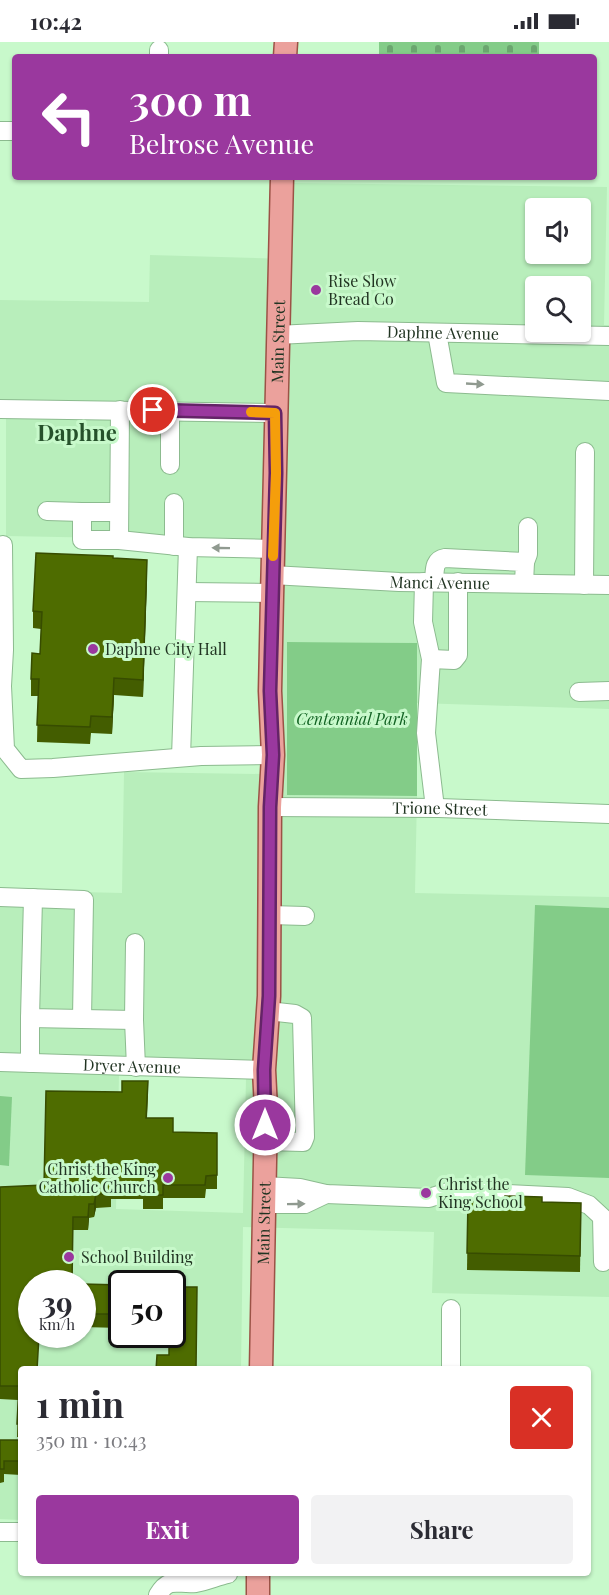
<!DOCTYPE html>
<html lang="en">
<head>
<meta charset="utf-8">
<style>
	body { margin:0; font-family:"Playfair Display",serif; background:#f2f2f3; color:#2b2b33; height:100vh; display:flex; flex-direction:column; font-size:22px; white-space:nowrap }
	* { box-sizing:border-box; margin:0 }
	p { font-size:20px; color:#7c7c81 }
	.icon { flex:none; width:33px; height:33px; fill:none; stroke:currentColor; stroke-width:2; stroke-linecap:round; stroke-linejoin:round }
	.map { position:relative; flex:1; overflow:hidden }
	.sheet { position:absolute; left:18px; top:1324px; width:573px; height:210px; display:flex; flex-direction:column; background:#fff; border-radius:6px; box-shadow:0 2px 4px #0004 }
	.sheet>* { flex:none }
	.guide { position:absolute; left:12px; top:12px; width:585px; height:126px; border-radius:6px; box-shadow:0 2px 4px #0004; background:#9a389e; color:#fff; overflow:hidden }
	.buttons { position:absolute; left:525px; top:156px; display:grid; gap:12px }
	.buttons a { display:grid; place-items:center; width:66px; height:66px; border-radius:6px; background:#fff; box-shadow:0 2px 4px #0004; font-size:30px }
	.speed { position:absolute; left:18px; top:1228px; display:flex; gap:12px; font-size:30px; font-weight:700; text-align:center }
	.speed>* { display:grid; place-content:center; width:78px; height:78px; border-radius:50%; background:#fff; box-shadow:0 2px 4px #0004; line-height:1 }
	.speed small { font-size:15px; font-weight:400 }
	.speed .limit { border:3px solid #111; border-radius:9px; background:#fff; color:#111 }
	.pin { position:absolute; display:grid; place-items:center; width:51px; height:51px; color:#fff; margin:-26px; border:3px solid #fff; border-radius:50%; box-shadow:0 2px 6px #0007 }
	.me { position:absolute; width:66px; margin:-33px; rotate:0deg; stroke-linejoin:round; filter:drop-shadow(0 0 4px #0008) }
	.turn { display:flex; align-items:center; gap:21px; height:126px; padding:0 18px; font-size:27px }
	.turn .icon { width:78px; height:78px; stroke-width:2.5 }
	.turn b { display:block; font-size:42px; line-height:51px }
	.round { display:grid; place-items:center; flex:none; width:63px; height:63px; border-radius:6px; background:#f2f2f3 }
	.head { display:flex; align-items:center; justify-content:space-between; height:102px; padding:0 18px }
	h1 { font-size:36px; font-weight:700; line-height:45px }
	.button { display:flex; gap:12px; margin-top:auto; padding:12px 18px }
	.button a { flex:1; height:69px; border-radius:6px; background:#9a389e; color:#fff; font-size:24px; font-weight:700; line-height:69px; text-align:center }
	.button a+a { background:#f2f2f3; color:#2b2b33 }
	.status { display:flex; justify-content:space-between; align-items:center; height:42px; padding:0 30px; background:#fff; direction:ltr }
	.status svg { height:16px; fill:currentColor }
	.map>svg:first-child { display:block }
	.built { fill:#b8eebb; fill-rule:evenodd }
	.cemetery { fill:url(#cemetery-stones) }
	.park { fill:#83cc88 }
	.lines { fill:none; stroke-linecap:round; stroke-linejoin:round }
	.minor-casing { stroke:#8cbb8f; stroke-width:20 }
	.major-casing { stroke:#9b5246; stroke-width:25 }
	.minor { stroke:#fff; stroke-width:18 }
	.major { stroke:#eba19c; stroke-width:22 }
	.wall { fill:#435d00 }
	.shaded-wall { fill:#374c00 }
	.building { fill:#4e6c00; stroke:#374c00; stroke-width:1.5 }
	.oneway { fill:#909a90 }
	.route-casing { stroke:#642467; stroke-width:15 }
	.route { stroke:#9a389e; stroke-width:10 }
	.slow { stroke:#f59e0b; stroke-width:10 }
	.poi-dot { fill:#9a389e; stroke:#c8f9cb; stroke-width:2 }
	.labels { text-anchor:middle; stroke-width:6; stroke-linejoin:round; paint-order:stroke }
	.poi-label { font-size:16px; fill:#213422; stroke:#c8f9cb; text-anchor:start }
	.street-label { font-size:16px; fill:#213422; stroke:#c8f9cb }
	.park-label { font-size:16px; font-style:italic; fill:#126323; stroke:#c8f9cb }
	.district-label { font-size:22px; font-weight:bold; fill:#26512b; stroke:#c8f9cb }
</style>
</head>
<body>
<div class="status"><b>10:42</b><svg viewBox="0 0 49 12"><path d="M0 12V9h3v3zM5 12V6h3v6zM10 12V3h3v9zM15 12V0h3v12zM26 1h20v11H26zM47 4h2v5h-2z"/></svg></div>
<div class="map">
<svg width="609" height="1553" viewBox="0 0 609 1553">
	<defs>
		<pattern id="cemetery-stones" width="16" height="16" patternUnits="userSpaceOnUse" patternTransform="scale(1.5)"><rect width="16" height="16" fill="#83cc88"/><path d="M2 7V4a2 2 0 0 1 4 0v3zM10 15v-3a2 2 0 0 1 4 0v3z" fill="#6ba66f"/></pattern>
	</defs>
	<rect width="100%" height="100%" fill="#c8f9cb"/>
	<path class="built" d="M 290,141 L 607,145 L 604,283 L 609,283 L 609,667 L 417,661 L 417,601 L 287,600 L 287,753 L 417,754 L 415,851 L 609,855 L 609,1255 L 432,1251 L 434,1190 L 243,1185 L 241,1327 L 21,1328 L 21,1478 L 0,1477 L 0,848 L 122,851 L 124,730 L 263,732 L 265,499 L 6,494 L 6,376 L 0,376 L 0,258 L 149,260 L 150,213 L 288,217 ZM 536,166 L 580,166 L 580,212 L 536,212 ZM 536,244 L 580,244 L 580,290 L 536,290 ZM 119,1033 L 246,1037 L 243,1171 L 116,1167 ZM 32,1242 L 82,1242 L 82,1293 L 32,1293 ZM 122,1242 L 172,1242 L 172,1293 L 122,1293 Z"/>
	<rect class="cemetery" x="379" y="0" width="160" height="15"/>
	<g class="park">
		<path d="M 287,600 L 417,601 L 417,754 L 287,753 Z"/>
		<path d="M 535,863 L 609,866 L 609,1136 L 525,1133 Z"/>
		<path d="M 0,1054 L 12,1055 L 9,1124 L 0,1123 Z"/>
	</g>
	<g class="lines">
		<g class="minor-casing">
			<g id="minor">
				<path d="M 159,15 L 159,8"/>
				<path d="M 0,89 L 15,89"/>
				<path d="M 437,291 L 446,341 L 609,349"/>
				<path id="s1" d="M 277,293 L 358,289 L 609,294"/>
				<path d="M 0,367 L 275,371"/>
				<path d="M 170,368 L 170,423"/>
				<path d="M 174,461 L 174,504"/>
				<path d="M 47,469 L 82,470"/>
				<path d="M 119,470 L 82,470 L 82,498 L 119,498 L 188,505 L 273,507"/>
				<path d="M 119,498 L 120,368"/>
				<path d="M 3,503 L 4,608 L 2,644 L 5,707 L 21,727 L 53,726 L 201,714 L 273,713"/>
				<path d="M 525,520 L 528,512 L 528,485"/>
				<path id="s2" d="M 272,533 L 399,540 L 609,543"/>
				<path d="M 424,540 L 423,580 L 431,617 L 426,691 L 435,766"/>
				<path d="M 434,540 C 435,529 433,518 445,516 L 525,520 L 524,541"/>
				<path d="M 584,543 L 585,410"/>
				<path d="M 187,550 L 272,551"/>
				<path d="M 431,617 L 454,618 L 458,613 L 458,540"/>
				<path d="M 579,650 L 609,649"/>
				<path d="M 181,715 L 188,505"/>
				<path id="s3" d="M 270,765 L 439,766 L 609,772"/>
				<path d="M 0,855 L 84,858 L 82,977"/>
				<path d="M 33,856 L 30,976 L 134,978"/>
				<path d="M 270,873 L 305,874"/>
				<path d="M 135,901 L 134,978 L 136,1025"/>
				<path id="s4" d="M 0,1020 L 264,1028"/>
				<path d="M 30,1021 L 30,976"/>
				<path d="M 265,1099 L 303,1100 L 305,1095 L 302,976 L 295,972 L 268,969"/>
				<path d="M 264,1144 L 300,1146 L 326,1152 L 429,1156 L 451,1149 L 568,1155 L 589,1163 L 602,1175 L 603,1220"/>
				<path d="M 264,1162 L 305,1162 L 326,1152"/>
				<path d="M 451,1267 L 451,1328"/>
				<path d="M 0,1490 L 21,1490"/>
				<path d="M 158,1553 C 169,1534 178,1543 196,1541 C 207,1539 218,1534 228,1532"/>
			</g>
		</g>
		<g class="major-casing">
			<g id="major">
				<path d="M 285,15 L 286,0"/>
				<path id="s5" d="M 261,1328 L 266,1067 L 264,1028 L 269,954 L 270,765 L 273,713 L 270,649 L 272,555 L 282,135"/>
				<path d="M 258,1553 L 258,1532"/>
			</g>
		</g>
		<use href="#minor" class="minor"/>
		<use href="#major" class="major"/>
	</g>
	<g class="wall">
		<path d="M 113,516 L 147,535 L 143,655 L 114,653 L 112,692 L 91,691 L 90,702 L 37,700 L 38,654 L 31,654 L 31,637 L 40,612 L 41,587 L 33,586 L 33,569 Z"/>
		<path d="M 148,1053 L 147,1076 L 173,1090 L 217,1091 L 217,1147 L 206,1147 L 205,1156 L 163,1156 L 163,1167 L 143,1167 L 143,1157 L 111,1157 L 111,1165 L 96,1166 L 94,1175 L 89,1176 L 88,1188 L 73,1188 L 32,1242 L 21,1328 L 21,1395 L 17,1395 L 18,1358 L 0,1357 L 0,1145 L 44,1143 Z"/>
		<path d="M 468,1159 L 581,1161 L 580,1230 L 467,1228 Z"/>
		<path d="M 82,1242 L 122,1243 L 122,1286 L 82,1285 Z"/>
		<path d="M 0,1398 L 21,1398 L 21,1433 L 4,1432 L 4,1440 L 0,1441 Z"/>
	</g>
	<g class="shaded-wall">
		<path d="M 147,518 L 147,535 L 143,655 L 143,638 Z"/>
		<path d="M 114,636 L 114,653 L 112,692 L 112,675 Z"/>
		<path d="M 96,1152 L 96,1166 L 94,1175 L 94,1162 Z"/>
		<path d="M 89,1162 L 89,1176 L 88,1188 L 88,1175 Z"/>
	</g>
	<g class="building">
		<path d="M 36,511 L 113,514 L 113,516 L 147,518 L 143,638 L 114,636 L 112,675 L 91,674 L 90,685 L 37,683 L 39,637 L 31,637 L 32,611 L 40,612 L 42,570 L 33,569 Z"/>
		<path d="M 122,1039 L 148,1039 L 146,1076 L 173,1076 L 173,1090 L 217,1091 L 217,1133 L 206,1134 L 205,1143 L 163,1143 L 163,1153 L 143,1153 L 144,1144 L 111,1144 L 111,1152 L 96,1152 L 94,1162 L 89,1162 L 88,1175 L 73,1175 L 72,1242 L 32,1242 L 32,1293 L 39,1293 L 37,1328 L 21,1328 L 21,1382 L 17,1382 L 19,1344 L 0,1344 L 0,1145 L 44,1143 L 46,1049 L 122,1050 Z"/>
		<path d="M 505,1154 L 542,1155 L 542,1160 L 581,1161 L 580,1214 L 467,1211 L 468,1159 L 505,1160 Z"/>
		<path d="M 82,1242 L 122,1243 L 122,1272 L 82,1272 Z"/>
		<path d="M 172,1245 L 197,1245 L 196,1328 L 156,1328 L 157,1313 L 169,1313 L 169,1293 L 172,1293 Z"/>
		<path d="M 0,1398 L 21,1398 L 21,1419 L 4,1419 L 4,1427 L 0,1427 Z"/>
	</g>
	<defs><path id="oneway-solid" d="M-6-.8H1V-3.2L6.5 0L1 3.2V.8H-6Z" transform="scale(1.5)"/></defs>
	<g class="oneway">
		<use href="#oneway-solid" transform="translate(475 342) rotate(3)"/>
		<use href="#oneway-solid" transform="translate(221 506) rotate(-179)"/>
		<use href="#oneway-solid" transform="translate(296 1162) rotate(-1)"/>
	</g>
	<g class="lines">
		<g class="route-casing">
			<path id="route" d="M 153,368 L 275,371 L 276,431 L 270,649 L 273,713 L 270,765 L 269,954 L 264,1028 L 265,1083"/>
		</g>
		<use href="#route" class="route"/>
		<path class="slow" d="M 251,370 L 275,371 L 276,431 L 273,514"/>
	</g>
	<g class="poi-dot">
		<circle cx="316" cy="248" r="6"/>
		<circle cx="93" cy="607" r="6"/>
		<circle cx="168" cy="1136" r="6"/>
		<circle cx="426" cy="1151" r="6"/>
		<circle cx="69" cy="1215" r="6"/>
	</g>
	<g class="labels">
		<g class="poi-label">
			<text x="328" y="245">Rise Slow<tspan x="328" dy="18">Bread Co</tspan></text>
			<text x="105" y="613">Daphne City Hall</text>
			<text x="156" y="1133" text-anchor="end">Christ the King<tspan x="156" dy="18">Catholic Church</tspan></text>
			<text x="438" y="1148">Christ the<tspan x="438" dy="18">King School</tspan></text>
			<text x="81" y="1221">School Building</text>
		</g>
		<g class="street-label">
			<text dy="6" stroke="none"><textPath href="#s1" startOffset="166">Daphne Avenue</textPath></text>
			<text dy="6" stroke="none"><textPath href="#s5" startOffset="1029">Main Street</textPath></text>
			<text dy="6" stroke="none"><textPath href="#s2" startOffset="168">Manci Avenue</textPath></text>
			<text dy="6" stroke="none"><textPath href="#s3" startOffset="170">Trione Street</textPath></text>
			<text dy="6" stroke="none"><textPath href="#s4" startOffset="132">Dryer Avenue</textPath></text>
			<text dy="6" stroke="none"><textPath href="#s5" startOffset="147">Main Street</textPath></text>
		</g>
		<g class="park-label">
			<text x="352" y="683">Centennial Park</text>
		</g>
		<g class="district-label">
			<text x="77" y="399">Daphne</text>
		</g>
	</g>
</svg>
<div class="buttons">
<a><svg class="icon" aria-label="sound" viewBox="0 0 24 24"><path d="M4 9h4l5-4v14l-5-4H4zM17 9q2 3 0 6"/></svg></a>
<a><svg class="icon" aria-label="search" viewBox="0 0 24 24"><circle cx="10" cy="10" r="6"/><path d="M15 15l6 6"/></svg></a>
</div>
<div class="speed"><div>39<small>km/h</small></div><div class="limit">50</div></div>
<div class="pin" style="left:153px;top:368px;background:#d93025"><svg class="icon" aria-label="arrive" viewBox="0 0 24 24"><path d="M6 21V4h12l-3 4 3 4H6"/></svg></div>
<svg class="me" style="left:265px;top:1083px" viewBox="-20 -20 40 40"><circle r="17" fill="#9a389e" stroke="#fff" stroke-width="3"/><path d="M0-11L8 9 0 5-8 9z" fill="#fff"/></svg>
<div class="guide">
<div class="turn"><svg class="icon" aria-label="left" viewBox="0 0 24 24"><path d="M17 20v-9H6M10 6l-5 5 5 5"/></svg><div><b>300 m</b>Belrose Avenue</div></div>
</div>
<section class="sheet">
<div class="head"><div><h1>1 min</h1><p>350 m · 10:43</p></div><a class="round" style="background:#d93025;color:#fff"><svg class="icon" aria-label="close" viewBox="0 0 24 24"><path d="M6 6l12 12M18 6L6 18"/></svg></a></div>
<div class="button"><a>Exit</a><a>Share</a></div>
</section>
</div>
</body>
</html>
